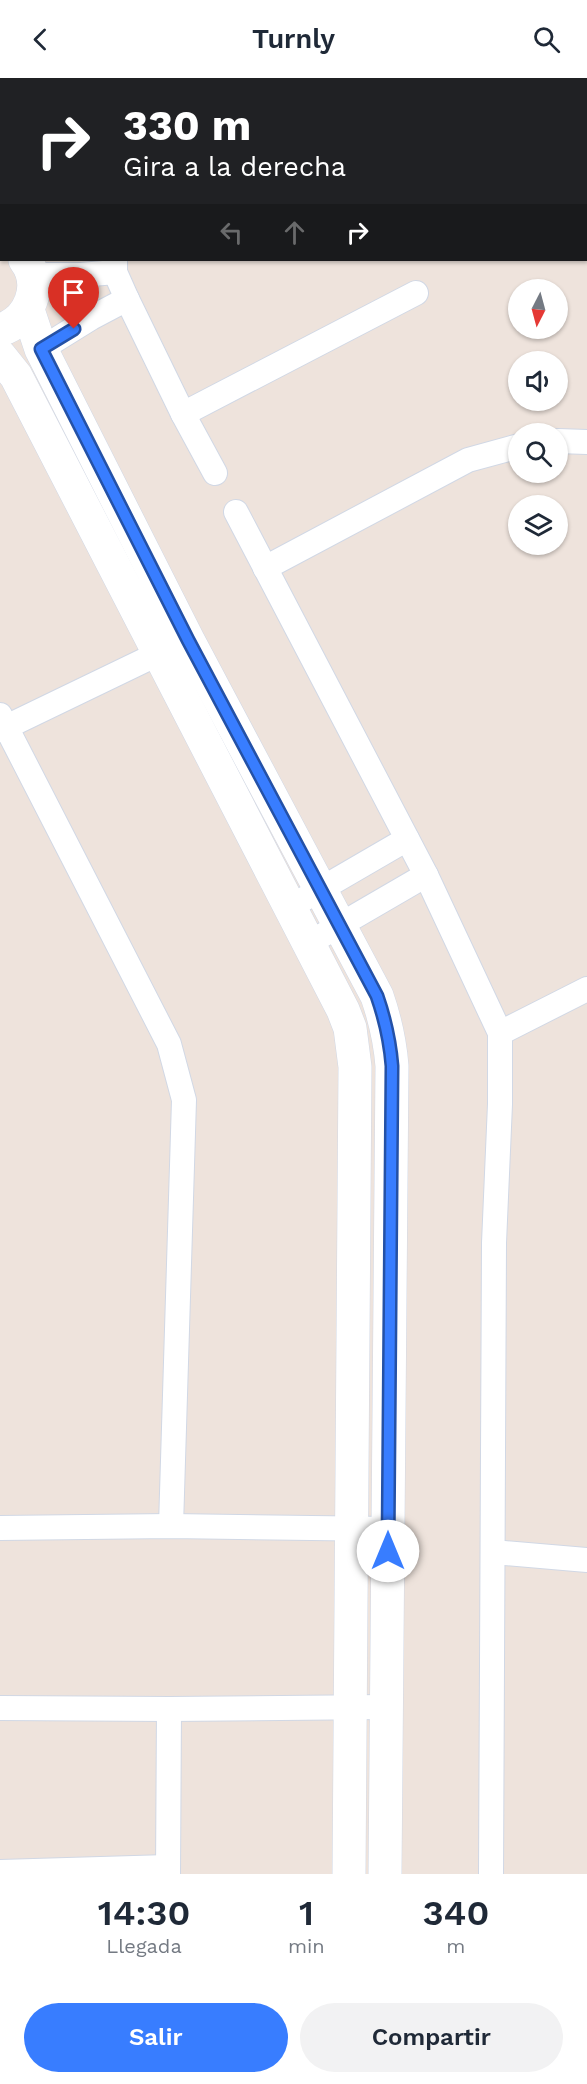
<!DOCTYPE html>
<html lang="es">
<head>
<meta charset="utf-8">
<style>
	body { margin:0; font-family:"Work Sans",sans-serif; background:#f2f2f3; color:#1f2937; height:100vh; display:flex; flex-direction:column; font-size:22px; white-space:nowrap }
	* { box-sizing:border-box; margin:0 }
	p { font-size:20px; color:#747a83 }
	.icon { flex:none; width:33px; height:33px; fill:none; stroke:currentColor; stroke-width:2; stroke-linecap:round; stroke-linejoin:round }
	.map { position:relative; height:1796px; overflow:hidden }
	.drawer { display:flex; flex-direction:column; background:#fff; flex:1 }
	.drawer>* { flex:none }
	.guide { position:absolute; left:0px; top:0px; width:588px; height:183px; box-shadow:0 2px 4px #0004; background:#202124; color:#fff; overflow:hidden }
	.needle { width:39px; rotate:186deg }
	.fabs { position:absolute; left:508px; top:201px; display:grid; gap:12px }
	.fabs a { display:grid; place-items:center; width:60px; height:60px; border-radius:50%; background:#fff; box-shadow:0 2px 4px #0004; font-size:30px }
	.pin { position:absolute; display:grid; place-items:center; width:51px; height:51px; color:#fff; margin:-62px -26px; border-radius:50% 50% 50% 0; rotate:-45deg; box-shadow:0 0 6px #0007 }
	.pin .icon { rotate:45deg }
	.me { position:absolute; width:66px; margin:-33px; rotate:0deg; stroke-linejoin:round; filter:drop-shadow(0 0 4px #0008) }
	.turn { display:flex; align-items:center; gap:21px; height:126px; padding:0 24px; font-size:27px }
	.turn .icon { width:78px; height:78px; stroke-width:2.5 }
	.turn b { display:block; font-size:42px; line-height:51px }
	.lanes { display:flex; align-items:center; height:57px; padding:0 24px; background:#0003; justify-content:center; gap:30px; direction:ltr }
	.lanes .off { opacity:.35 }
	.eta { display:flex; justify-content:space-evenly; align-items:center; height:102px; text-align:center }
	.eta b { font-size:36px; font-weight:600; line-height:42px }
	.action { display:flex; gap:12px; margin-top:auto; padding:12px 24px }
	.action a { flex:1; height:69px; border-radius:36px; background:#387dff; color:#fff; font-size:24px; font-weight:600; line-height:69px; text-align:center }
	.action a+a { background:#f2f2f3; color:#1f2937 }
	header { display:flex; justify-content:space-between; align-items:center; height:78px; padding:0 24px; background:#fff; font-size:27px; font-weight:600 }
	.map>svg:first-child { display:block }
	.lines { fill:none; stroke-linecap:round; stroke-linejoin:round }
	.street-casing { stroke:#d1d8e5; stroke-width:26 }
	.secondary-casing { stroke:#d1d8e5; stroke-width:34 }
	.street { stroke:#fff; stroke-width:24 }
	.secondary { stroke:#fff; stroke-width:33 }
	.route-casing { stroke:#2451a6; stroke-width:15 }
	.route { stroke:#387dff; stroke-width:10 }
</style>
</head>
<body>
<header><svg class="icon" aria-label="back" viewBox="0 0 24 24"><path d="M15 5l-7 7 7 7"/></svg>Turnly<svg class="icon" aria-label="search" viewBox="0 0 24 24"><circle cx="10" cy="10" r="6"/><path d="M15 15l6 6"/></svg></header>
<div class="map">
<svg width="587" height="1796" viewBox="0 0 587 1796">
	<rect width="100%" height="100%" fill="#eee3dc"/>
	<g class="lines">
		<g class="street-casing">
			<g id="street">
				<path d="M 31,0 L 32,2"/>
				<path d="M 289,0 L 292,2"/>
				<path d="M 96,2 L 97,0"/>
				<path d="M 214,2 L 215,0"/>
				<path d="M 115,182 L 115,194 L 127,221 L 183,336 L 215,395"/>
				<path d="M 33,197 L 81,197 L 115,194"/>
				<path d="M 41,271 L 91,240 L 127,221"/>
				<path d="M 183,336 L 416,215"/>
				<path d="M 558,363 L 587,364"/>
				<path d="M 236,434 L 426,797 L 500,955 L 500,1026 L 494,1165 L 491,1796"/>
				<path d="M 265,490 L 468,382 L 519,368"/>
				<path d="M 0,637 L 169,966 L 184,1022 L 171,1448"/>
				<path d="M 0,652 L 172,569"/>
				<path d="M 290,829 L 407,761"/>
				<path d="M 309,865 L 426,797"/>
				<path d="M 500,955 L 587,911"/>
				<path d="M 0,1450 L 171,1448 L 388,1451"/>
				<path d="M 493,1474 L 587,1482"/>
				<path d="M 0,1630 L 169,1631 L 387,1629"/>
				<path d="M 0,1794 L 168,1789"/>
				<path d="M 168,1796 L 169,1631"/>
			</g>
		</g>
		<g class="secondary-casing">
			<g id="secondary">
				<path d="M 0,165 L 2,166"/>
				<path d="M 28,232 L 41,271 L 188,562 L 377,918 C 385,941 390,963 392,988 L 385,1796"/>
				<path d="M 0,252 C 30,243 44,207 25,182"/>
				<path d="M 0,278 L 16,298 L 343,932 L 350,950 L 355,989 L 349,1796"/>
			</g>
		</g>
		<use href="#street" class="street"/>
		<use href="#secondary" class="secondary"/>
	</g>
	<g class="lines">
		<g class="route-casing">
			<path id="route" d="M 74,251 L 41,271 L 188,562 L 377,918 C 385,941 390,963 392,988 L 388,1473"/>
		</g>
		<use href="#route" class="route"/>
	</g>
</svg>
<div class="fabs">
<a><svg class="needle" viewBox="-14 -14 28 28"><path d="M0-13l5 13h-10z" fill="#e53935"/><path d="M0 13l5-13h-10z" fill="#747a83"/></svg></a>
<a><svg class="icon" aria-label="sound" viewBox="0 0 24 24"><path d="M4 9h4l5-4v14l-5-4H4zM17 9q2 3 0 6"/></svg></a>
<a><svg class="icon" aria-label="search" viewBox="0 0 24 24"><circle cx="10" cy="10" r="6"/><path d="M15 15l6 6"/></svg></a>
<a><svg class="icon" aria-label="layers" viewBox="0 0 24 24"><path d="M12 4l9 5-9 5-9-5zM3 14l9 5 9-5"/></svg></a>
</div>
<div class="pin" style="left:74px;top:251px;background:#d93025"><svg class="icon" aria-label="arrive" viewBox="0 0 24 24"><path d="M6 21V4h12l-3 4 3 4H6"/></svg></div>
<svg class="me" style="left:388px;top:1473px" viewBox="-20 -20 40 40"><circle r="19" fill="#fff"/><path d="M0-13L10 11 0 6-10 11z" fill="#387dff"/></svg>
<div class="guide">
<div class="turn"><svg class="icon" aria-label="right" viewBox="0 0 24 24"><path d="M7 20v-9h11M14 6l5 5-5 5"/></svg><div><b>330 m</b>Gira a la derecha</div></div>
<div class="lanes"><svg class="icon off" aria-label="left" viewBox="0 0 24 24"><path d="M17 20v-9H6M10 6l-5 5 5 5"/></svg><svg class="icon off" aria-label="ahead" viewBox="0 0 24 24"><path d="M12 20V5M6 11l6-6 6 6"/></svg><svg class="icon" aria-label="right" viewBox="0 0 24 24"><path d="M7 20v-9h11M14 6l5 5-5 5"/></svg></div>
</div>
</div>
<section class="drawer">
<div class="eta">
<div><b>14:30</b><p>Llegada</p></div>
<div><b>1</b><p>min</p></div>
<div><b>340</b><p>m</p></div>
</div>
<div class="action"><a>Salir</a><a>Compartir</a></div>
</section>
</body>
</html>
